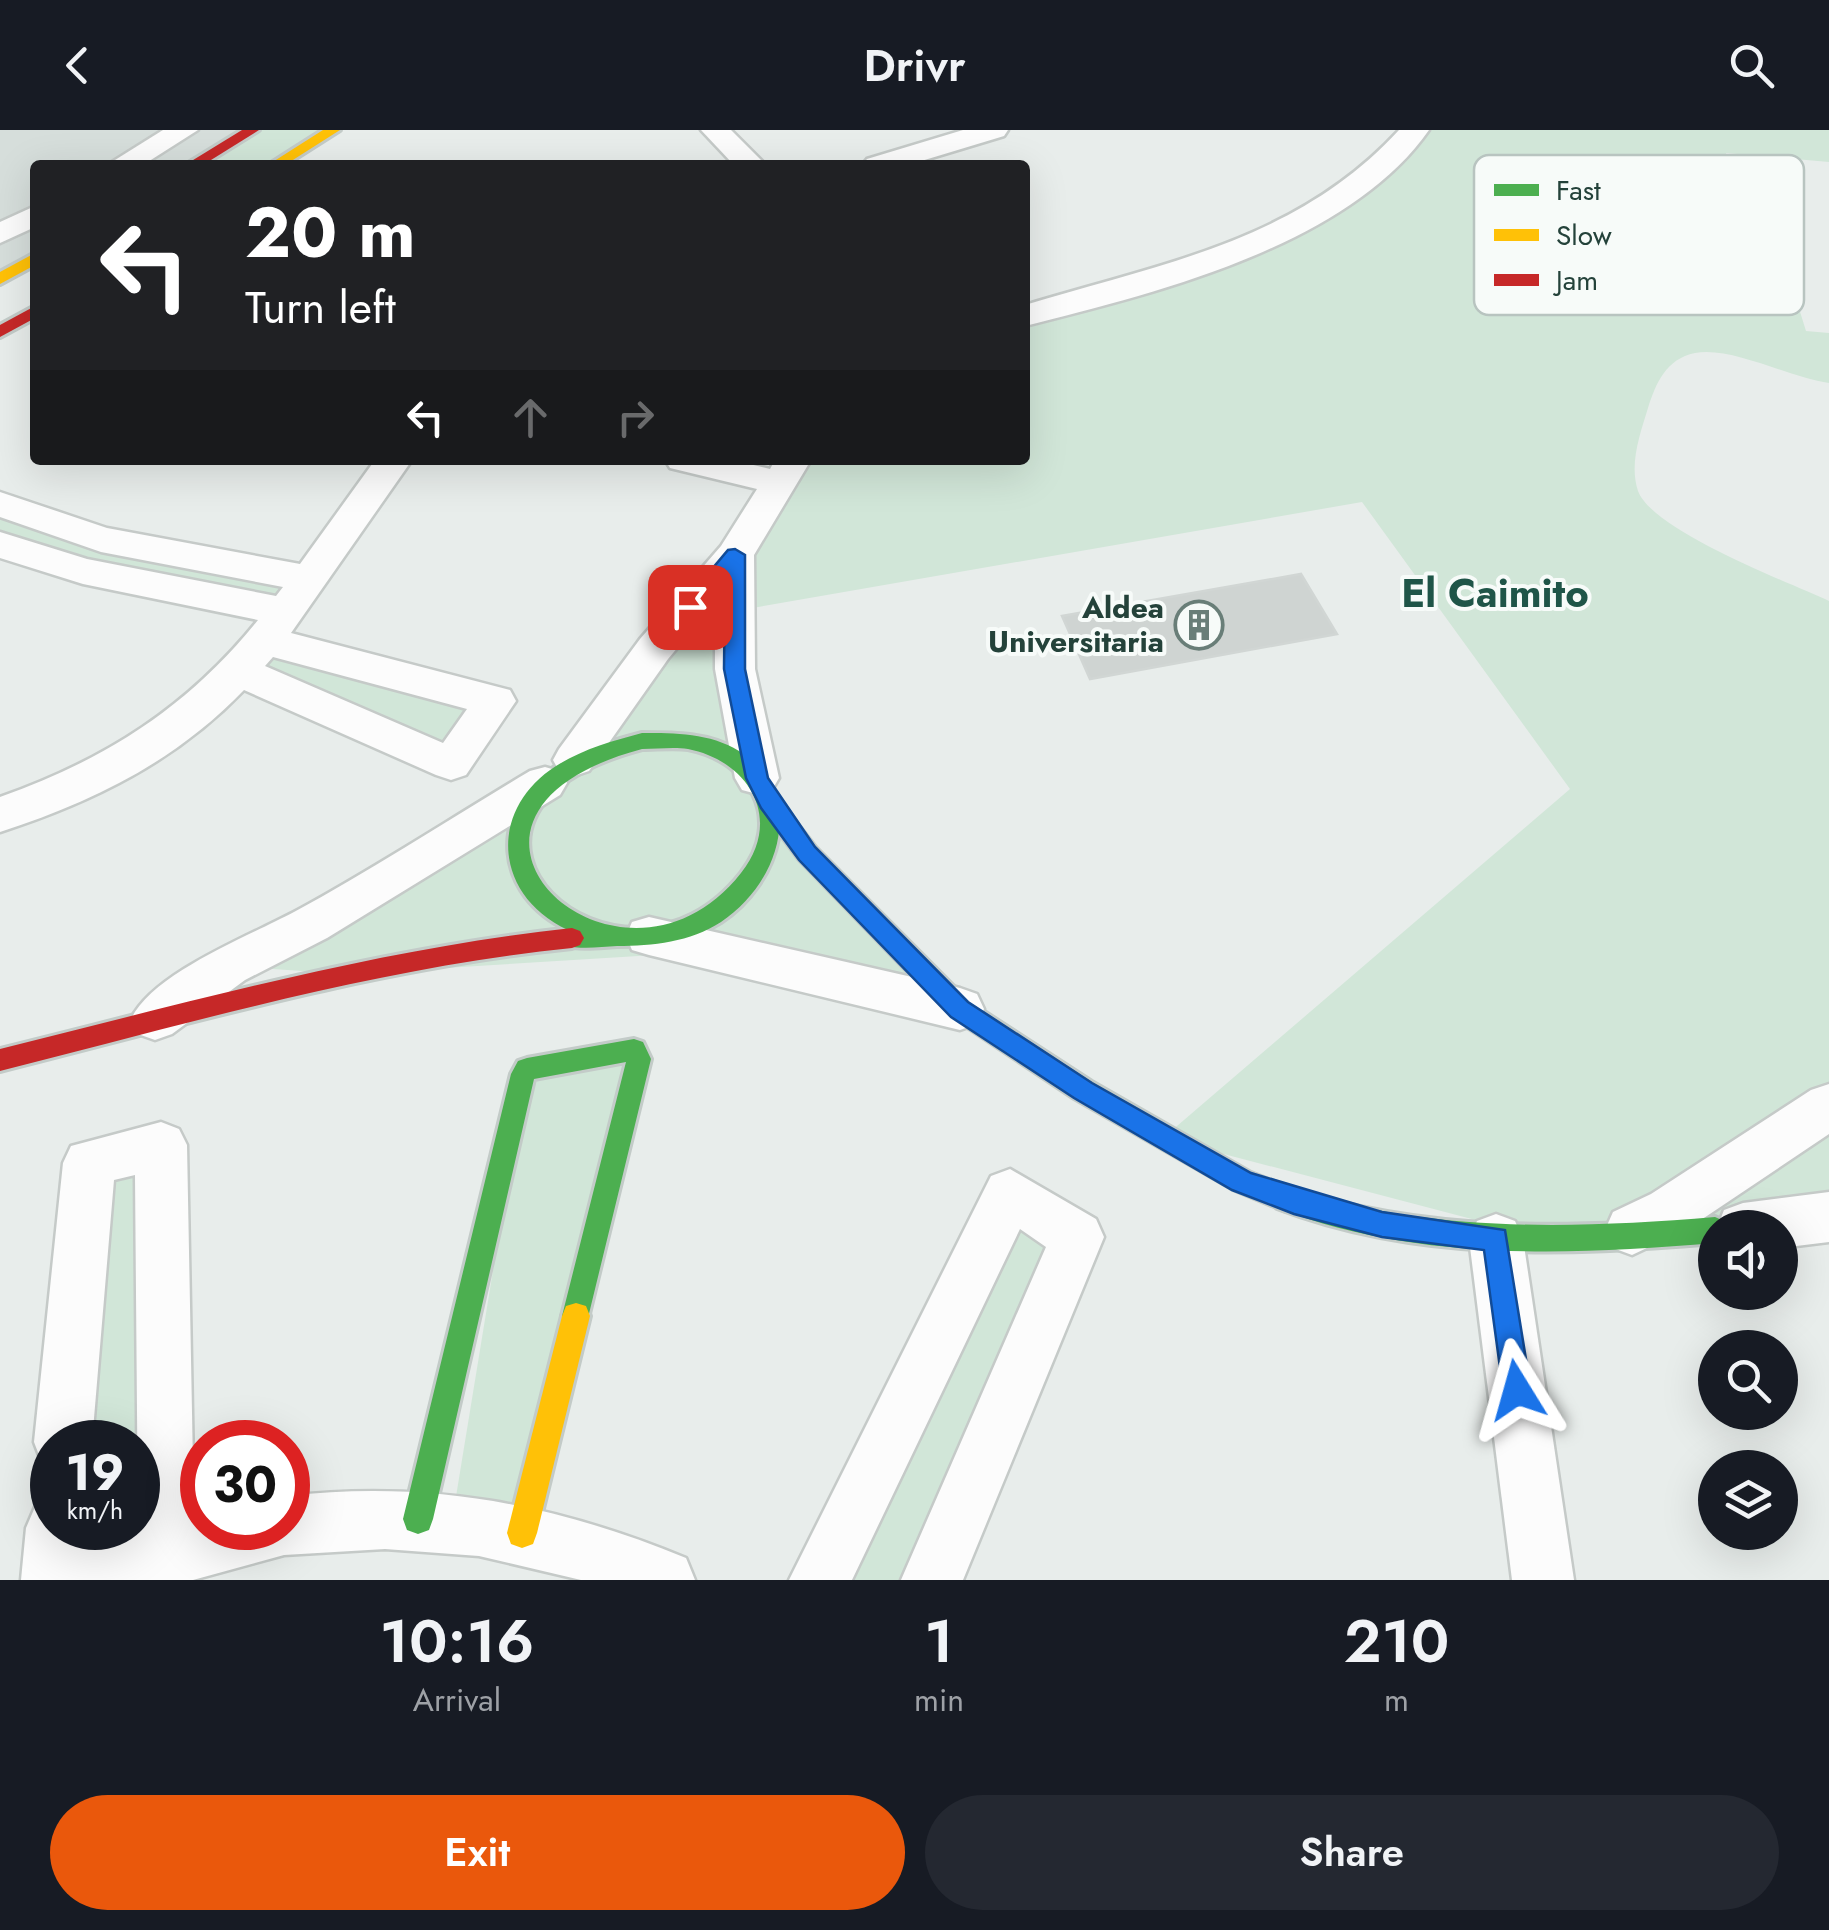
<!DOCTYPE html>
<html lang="en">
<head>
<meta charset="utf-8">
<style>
	body { margin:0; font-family:Jost,sans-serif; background:#242831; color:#f1f3f6; height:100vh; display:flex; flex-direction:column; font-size:38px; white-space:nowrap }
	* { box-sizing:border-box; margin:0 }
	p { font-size:32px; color:#9ea1a6 }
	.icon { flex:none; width:55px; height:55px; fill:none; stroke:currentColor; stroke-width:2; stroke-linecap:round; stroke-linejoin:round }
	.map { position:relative; height:1450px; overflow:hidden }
	.panel { display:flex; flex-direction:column; background:#171b24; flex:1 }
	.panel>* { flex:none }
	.top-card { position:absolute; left:30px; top:30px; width:1000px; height:305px; border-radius:10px; box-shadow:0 10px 40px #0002; background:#202124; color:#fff; overflow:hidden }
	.fabs { position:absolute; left:1698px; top:1080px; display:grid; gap:20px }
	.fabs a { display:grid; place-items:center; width:100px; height:100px; border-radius:50%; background:#171b24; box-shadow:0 10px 40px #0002; font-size:50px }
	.speed { position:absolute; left:30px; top:1290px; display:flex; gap:20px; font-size:50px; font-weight:700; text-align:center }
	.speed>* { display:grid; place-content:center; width:130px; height:130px; border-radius:50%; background:#171b24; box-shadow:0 10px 40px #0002; line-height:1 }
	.speed small { font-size:25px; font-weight:400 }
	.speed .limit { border:15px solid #d22; background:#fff; color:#111 }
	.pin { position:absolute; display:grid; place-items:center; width:85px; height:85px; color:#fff; margin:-42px; border-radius:20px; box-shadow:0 5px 15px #0006 }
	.me { position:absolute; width:110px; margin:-55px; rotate:352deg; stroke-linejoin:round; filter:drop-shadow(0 0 8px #0008) }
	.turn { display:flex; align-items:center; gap:35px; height:210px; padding:0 50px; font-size:45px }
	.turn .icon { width:130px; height:130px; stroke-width:2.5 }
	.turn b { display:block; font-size:70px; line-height:85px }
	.lanes { display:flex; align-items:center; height:95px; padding:0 50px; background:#0003; justify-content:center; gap:50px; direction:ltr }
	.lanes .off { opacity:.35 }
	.eta { display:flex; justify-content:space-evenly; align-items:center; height:170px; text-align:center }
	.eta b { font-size:60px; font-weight:600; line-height:70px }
	.primary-button { display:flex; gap:20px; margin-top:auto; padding:20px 50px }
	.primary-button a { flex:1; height:115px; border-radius:60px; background:#ea580c; color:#fff; font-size:40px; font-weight:600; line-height:115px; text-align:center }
	.primary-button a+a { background:#242831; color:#f1f3f6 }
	header { display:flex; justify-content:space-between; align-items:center; height:130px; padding:0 50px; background:#171b24; font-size:45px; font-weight:600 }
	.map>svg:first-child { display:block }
	.built { fill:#d6dedb }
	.green { fill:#d1e6d8 }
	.building { fill:#cfd4d2; stroke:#d1d6d4; stroke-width:2.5 }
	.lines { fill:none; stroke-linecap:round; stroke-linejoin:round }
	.street-casing { stroke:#c5cac8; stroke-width:5 }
	.fast-casing { stroke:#c3cbc8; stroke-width:6 }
	.slow-casing { stroke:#c3cbc8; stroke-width:6 }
	.jam-casing { stroke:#c3cbc8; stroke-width:6 }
	.street { fill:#fcfcfc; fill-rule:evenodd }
	.fast { fill:#4caf50; fill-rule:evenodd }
	.slow { fill:#ffc107; fill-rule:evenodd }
	.jam { fill:#c62828; fill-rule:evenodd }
	.route { fill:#1a73e8; stroke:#114b97; stroke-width:2.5 }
	.labels { text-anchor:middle; stroke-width:8; stroke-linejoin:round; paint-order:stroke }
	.poi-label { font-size:30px; font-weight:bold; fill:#24423a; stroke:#f7fbf9; text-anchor:end }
	.district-label { font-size:40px; font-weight:bold; fill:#1f5548; stroke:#f7fbf9 }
	.key { fill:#f7fbf9; stroke:#b8c4c0; stroke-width:2.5 }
	.key-label { font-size:28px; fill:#24423a }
</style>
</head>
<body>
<header><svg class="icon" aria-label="back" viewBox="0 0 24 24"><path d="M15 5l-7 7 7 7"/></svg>Drivr<svg class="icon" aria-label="search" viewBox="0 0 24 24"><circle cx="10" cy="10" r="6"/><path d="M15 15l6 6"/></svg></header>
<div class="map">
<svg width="1829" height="1450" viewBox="0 0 1829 1450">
	<rect width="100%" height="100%" fill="#e8edeb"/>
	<path class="built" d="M 0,0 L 252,0 L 192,35 L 35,35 L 35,128 L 0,149 Z"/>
	<g class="green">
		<path d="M 252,0 L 333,0 L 275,35 L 192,35 Z"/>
		<path d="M 1415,0 L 1829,0 L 1829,32 L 1726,23 L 1730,39 L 1674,35 L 1680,79 L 1712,83 L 1726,137 L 1788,143 L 1806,201 L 1829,203 L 1829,253 C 1790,248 1732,216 1695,223 C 1666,229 1656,253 1648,278 C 1640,304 1629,334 1638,361 C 1653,401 1788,452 1829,471 L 1829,1087 L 1536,1106 L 1163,1008 L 1570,659 L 1362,372 L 735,481 L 757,648 L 960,879 L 720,821 L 347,844 L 228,836 L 545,653 L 793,330 L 1025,330 L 1025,186 L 1279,101 Z"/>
		<path d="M 0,374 L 306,448 L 283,481 L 0,415 Z"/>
		<path d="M 263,510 L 495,571 L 451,634 L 239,541 Z"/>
		<path d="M 644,921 L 518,1401 L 452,1391 L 525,945 Z"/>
		<path d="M 160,1016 L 155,1428 L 66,1450 L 69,1398 L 138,1398 L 138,1312 L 74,1312 L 91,1033 Z"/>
		<path d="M 1010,1063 L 1077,1107 L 929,1450 L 826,1450 Z"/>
	</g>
	<path class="building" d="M 1301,444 L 1337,504 L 1090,549 L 1062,486 Z"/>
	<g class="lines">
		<g class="street-casing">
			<g id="street">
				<path d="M 163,0 L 198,0 L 143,35 L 107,35 Z"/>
				<path d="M 701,0 L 731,0 L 766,35 L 734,35 Z"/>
				<path d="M 963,0 L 1008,0 L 1004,6 L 908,35 L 862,35 L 867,29 Z"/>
				<path d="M 1399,0 L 1429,0 C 1348,116 1156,163 1025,196 L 1025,175 C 1163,133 1297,111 1399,0 Z"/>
				<path d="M 35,76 L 35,97 L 0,113 L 0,92 Z"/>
				<path d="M 375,330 L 412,330 L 291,503 L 510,560 L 516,571 L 466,645 L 451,650 L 436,645 L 244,560 C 176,631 93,672 0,702 L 0,667 C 105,630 188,577 258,490 L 83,454 L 0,428 L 0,402 L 87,429 L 276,466 L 283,457 L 101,422 L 0,387 L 0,362 L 107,398 L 300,434 ZM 273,527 L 467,579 L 443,613 L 265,536 Z"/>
				<path d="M 665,330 L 732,330 L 770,339 L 775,330 L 811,330 L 754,425 L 755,539 L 779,648 L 772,660 L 757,664 L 742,660 L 735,648 L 715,539 L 715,473 L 668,529 L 589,641 L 574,646 L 561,642 L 567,653 L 560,665 L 327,808 L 245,850 L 172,904 L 155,910 L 138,904 L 131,889 C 153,843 249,806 294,782 C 374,739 451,688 530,641 L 545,637 L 559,641 L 553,630 L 559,619 L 640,509 L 721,416 L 757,359 L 670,338 Z"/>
				<path d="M 649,787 L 960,858 L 977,864 L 984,879 L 977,894 L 960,900 L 649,825 L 632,820 L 626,806 L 632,792 Z"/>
				<path d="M 1829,954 L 1829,1004 L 1689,1098 L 1632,1125 L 1613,1118 L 1605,1100 L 1613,1082 L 1651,1064 L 1811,960 Z"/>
				<path d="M 161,992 L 179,999 L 187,1015 L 194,1389 L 202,1387 L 202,1398 L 288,1398 L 288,1366 C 429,1350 555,1374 686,1428 L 695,1450 L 581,1450 L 479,1426 L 385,1419 L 284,1425 L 193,1450 L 21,1450 L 26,1398 L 35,1377 L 52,1369 L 52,1398 L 86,1398 L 85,1417 L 134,1404 L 138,1398 L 135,1045 L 114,1050 L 92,1312 L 52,1312 L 52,1337 L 42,1333 L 34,1312 L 63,1033 L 71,1016 Z"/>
				<path d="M 1010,1039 L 1096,1089 L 1104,1107 L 963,1450 L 901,1450 L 1046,1117 L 1020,1099 L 852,1450 L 789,1450 L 991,1046 Z"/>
				<path d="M 1829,1062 L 1829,1112 L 1780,1118 L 1780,1098 L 1717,1098 L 1724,1080 L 1743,1073 Z"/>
				<path d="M 1496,1084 L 1515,1091 L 1523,1109 L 1574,1450 L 1512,1450 L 1469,1109 L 1477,1091 Z"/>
			</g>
		</g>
		<g class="fast-casing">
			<g id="fast">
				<path d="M 642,603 C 675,603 710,603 739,621 C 808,665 780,753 721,792 C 690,812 653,816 617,816 C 600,817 580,820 564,815 L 560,808 L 568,800 C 494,766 487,680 556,636 C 583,619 612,611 642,603 ZM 642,619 C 657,619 674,617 688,619 C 749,631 784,689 741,743 C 620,897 391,686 642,619 Z"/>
				<path d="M 634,909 L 643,912 L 651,929 L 586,1196 L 576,1199 L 566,1196 L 562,1186 L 626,932 L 534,949 L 433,1389 L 429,1400 L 418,1404 L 407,1400 L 403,1389 L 511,944 L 518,931 L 527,928 Z"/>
				<path d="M 1286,1057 C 1427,1103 1569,1099 1715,1087 L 1724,1091 L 1727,1098 L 1715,1098 L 1715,1113 C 1567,1125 1418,1132 1277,1078 L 1273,1069 L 1277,1060 Z"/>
			</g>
		</g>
		<g class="slow-casing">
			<g id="slow">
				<path d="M 323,0 L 340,0 L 285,35 L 268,35 Z"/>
				<path d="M 35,123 L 35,135 L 0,154 L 0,142 Z"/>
				<path d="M 772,670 L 780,672 L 815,717 L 969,872 L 1092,952 L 1251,1043 L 1295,1060 L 1299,1069 L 1295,1078 L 1286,1081 L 1233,1059 L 1074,968 L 951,886 L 799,729 L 761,678 Z"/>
				<path d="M 576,1173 L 586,1176 L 590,1186 L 537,1403 L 533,1414 L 522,1418 L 511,1414 L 507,1403 L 562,1186 L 566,1176 Z"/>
			</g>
		</g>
		<g class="jam-casing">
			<g id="jam">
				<path d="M 242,0 L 259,0 L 203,35 L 185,35 Z"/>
				<path d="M 35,176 L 35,188 L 0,207 L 0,195 Z"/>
				<path d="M 572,798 L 580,801 L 584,808 L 580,815 L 572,818 C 377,838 190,893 0,941 L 0,919 C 190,872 377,819 572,798 Z"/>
			</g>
		</g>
		<use href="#street" class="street"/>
		<use href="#fast" class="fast"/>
		<use href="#slow" class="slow"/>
		<use href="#jam" class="jam"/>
	</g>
	<path class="route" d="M 735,419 L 745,425 L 745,539 L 768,648 L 815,717 L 968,872 L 1092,953 L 1251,1043 L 1382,1082 L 1505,1100 L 1531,1260 L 1527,1271 L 1517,1275 L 1507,1271 L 1503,1260 L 1484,1120 L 1382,1107 L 1294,1084 L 1232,1060 L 1074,968 L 951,887 L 799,730 L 761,678 L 746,648 L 724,539 L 725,449 L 697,482 L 690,484 L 680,477 L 728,420 Z"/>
	<defs>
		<g id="building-ring" transform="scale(2.5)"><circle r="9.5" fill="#f7fbf9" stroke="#697e78" stroke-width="1.5"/><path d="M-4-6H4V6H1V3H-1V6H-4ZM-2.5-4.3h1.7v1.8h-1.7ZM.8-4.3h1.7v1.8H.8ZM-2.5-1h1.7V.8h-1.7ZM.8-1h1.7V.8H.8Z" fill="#697e78"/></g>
	</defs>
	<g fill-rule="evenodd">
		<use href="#building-ring" x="1199" y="495"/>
	</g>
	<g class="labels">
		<g class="poi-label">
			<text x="1164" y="488">Aldea<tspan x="1164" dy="34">Universitaria</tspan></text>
		</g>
		<g class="district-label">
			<text x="1495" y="477">El Caimito</text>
		</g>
	</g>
	<rect x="1474" y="25" width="330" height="160" rx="15" class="key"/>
	<rect x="1494" y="54" width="45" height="12" fill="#4caf50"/>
	<rect x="1494" y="99" width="45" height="12" fill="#ffc107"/>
	<rect x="1494" y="144" width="45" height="12" fill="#c62828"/>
	<g class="key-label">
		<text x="1556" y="70">Fast</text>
		<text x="1556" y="115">Slow</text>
		<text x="1556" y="160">Jam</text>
	</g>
</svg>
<div class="fabs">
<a><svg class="icon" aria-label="sound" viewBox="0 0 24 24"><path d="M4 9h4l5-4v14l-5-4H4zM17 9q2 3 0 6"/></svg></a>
<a><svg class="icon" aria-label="search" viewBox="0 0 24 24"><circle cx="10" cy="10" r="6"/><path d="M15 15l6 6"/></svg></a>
<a><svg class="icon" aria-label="layers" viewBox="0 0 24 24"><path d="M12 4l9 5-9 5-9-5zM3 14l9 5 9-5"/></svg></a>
</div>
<div class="speed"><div>19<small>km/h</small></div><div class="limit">30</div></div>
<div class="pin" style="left:690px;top:477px;background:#d93025"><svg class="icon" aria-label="arrive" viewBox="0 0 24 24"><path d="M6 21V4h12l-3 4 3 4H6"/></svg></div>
<svg class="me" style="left:1517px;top:1260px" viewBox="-20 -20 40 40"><path d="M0-17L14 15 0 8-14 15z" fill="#1a73e8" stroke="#fff" stroke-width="4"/></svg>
<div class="top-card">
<div class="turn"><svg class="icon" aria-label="left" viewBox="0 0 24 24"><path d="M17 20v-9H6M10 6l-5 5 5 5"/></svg><div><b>20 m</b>Turn left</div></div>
<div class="lanes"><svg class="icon" aria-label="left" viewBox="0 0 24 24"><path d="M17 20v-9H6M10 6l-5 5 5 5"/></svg><svg class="icon off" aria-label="ahead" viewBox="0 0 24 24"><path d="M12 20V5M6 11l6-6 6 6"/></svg><svg class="icon off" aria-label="right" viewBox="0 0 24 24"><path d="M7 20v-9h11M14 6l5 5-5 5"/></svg></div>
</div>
</div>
<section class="panel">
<div class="eta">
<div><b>10:16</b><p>Arrival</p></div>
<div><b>1</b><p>min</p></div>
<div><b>210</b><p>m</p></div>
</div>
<div class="primary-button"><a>Exit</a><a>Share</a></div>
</section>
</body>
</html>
